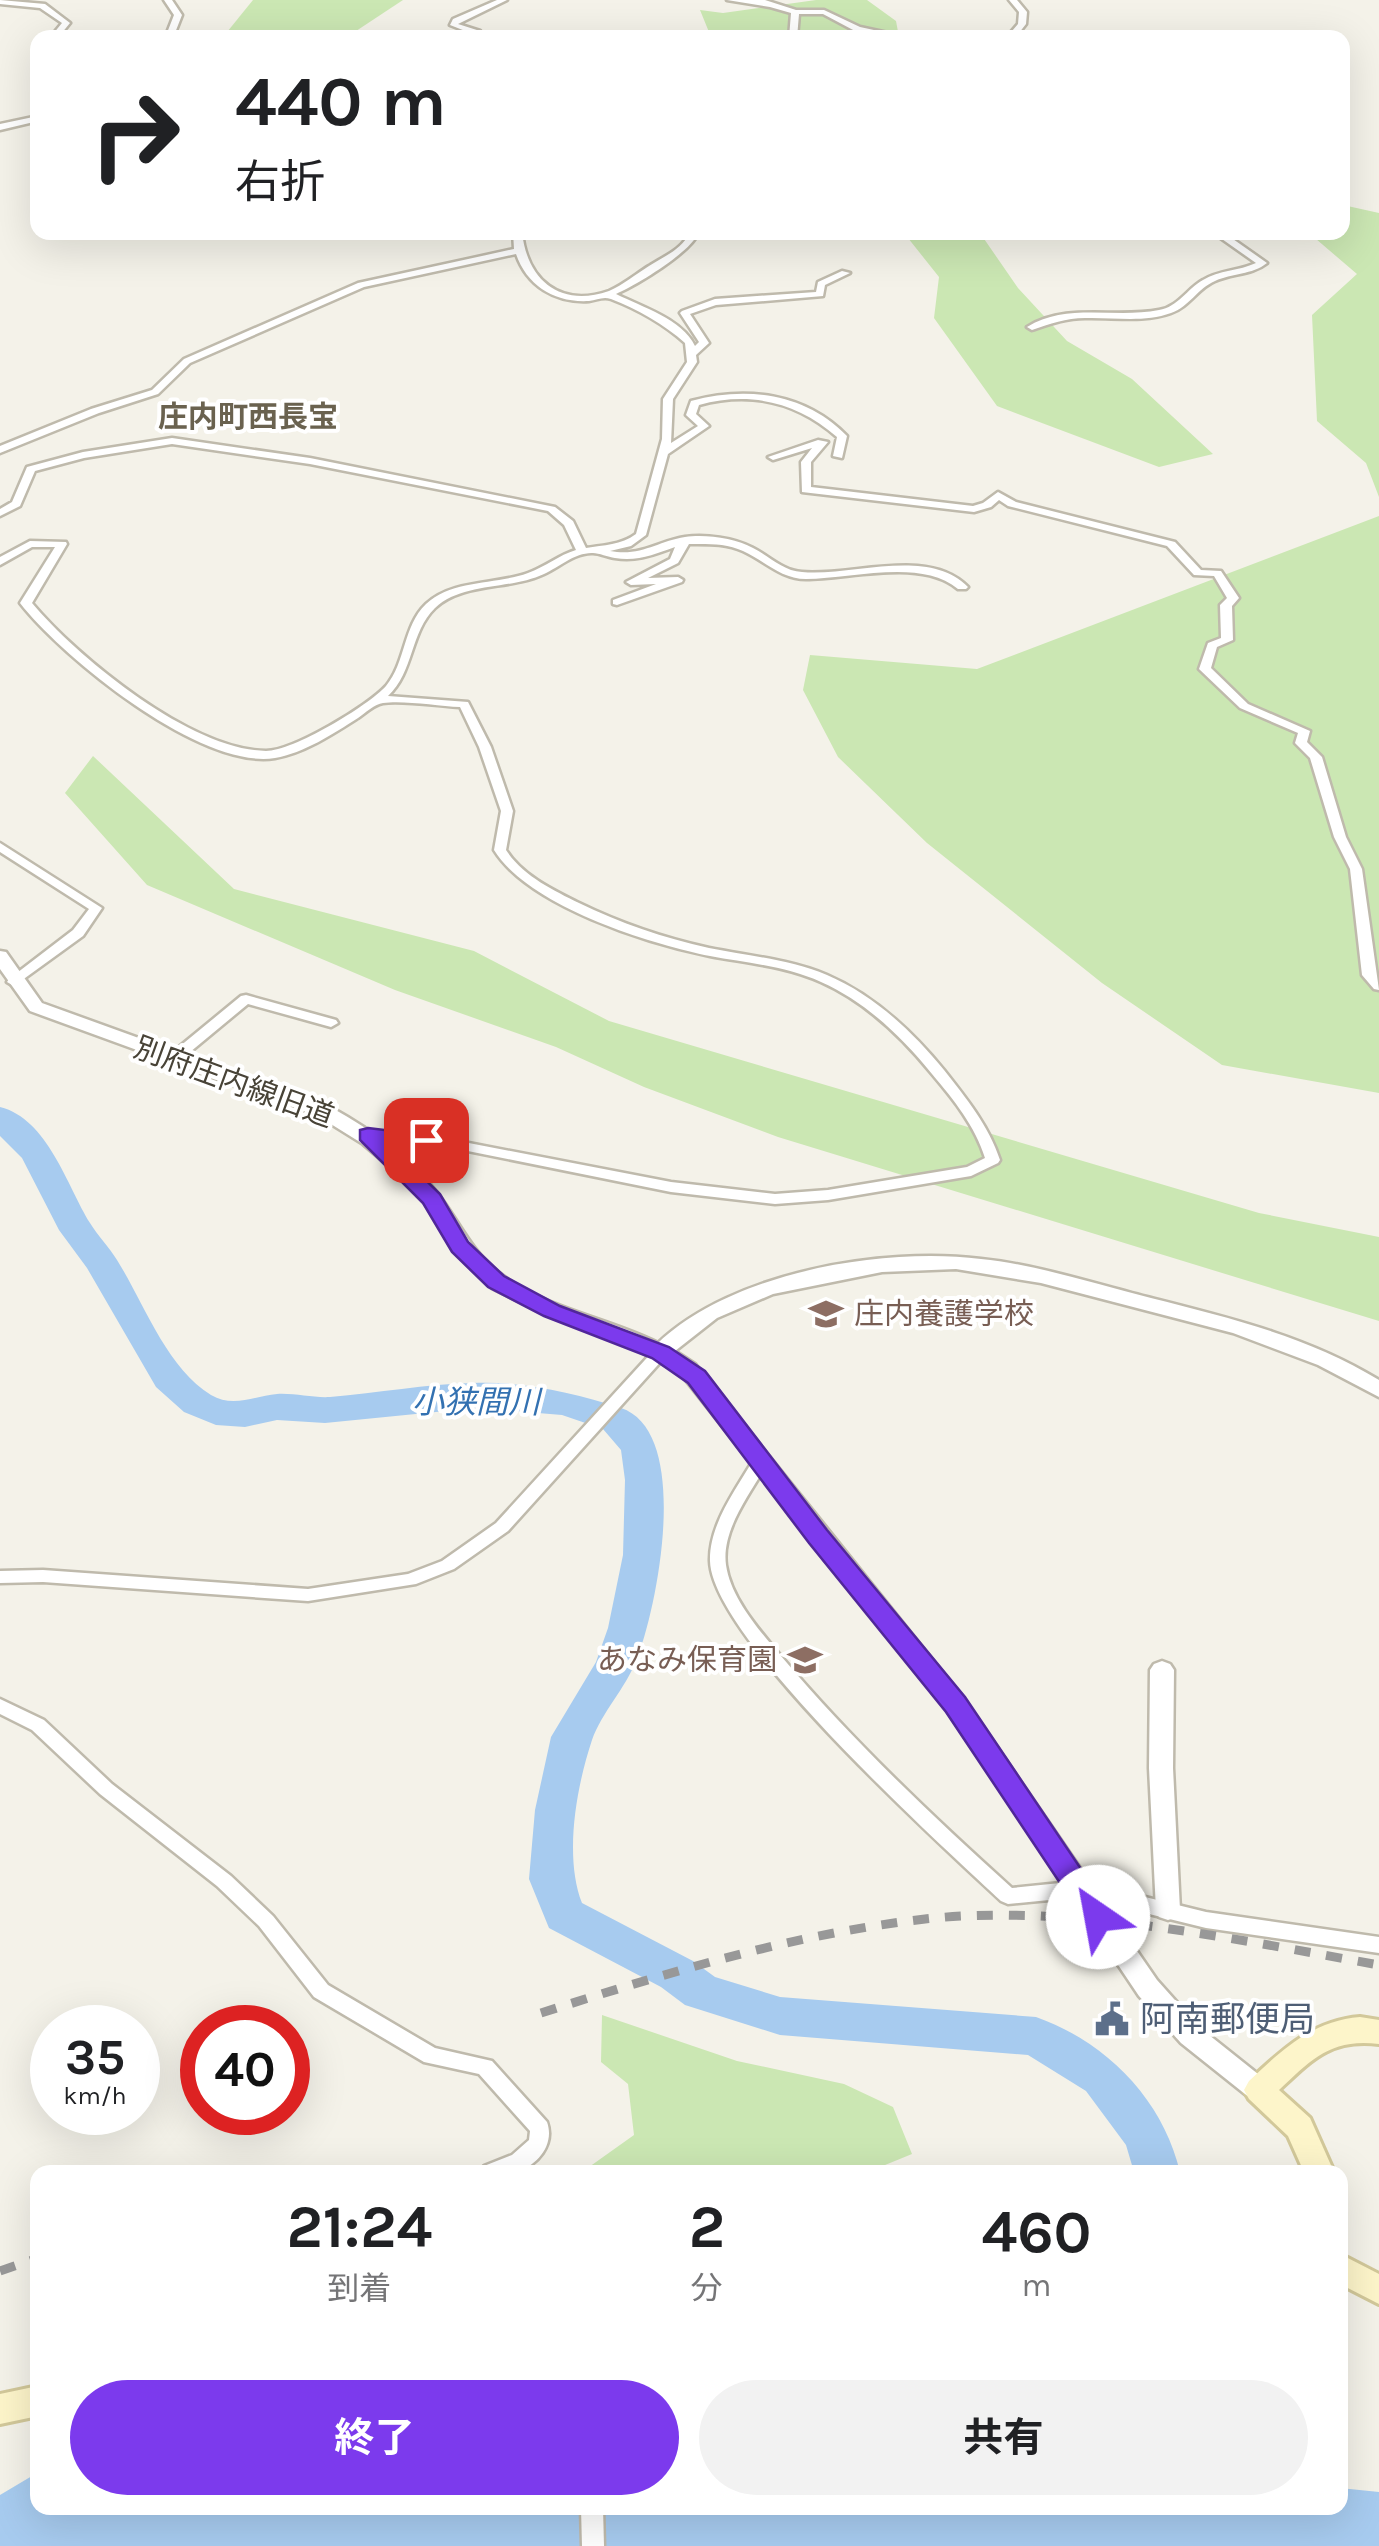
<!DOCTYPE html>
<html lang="ja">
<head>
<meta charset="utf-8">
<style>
	body { margin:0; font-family:Karla,"Noto Sans JP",sans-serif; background:#f2f2f2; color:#202124; height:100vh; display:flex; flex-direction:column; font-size:38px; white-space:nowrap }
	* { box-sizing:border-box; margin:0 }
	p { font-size:32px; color:#757577 }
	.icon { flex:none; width:55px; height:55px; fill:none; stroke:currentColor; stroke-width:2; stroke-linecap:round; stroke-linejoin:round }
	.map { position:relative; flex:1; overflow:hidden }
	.details { position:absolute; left:30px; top:2165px; width:1318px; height:350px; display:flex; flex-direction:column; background:#fff; border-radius:20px; box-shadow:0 10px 40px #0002 }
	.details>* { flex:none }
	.banner { position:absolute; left:30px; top:30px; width:1320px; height:210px; border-radius:20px; box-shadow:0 10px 40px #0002; background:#fff; color:#202124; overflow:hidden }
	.speed { position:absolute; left:30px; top:2005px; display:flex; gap:20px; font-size:50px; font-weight:700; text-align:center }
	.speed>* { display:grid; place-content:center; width:130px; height:130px; border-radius:50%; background:#fff; box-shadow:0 10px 40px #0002; line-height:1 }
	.speed small { font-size:25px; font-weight:400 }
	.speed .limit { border:15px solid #d22; background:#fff; color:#111 }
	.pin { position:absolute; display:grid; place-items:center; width:85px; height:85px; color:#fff; margin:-42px; border-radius:20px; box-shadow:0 5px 15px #0006 }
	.me { position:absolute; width:110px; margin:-55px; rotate:327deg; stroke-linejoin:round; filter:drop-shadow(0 0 8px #0008) }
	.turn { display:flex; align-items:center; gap:35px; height:210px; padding:0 40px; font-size:45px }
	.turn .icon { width:130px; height:130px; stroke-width:2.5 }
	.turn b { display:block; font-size:70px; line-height:85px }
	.eta { display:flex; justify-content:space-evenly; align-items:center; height:170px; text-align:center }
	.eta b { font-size:60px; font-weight:700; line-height:70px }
	.action { display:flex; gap:20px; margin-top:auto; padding:20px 40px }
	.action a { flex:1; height:115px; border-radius:60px; background:#7c3aed; color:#fff; font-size:40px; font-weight:700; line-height:115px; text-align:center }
	.action a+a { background:#f2f2f2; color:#202124 }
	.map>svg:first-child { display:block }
	.green { fill:#cbe7b3 }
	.water { fill:#a7cbef }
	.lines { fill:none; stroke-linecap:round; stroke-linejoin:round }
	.river { fill:#a7cbef; fill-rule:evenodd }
	.minor-casing { stroke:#bfbaac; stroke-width:5 }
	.tertiary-casing { stroke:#bfbaac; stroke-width:5 }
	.secondary-casing { stroke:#d2c89a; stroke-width:6 }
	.minor { fill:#fff; fill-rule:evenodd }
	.tertiary { fill:#fff; fill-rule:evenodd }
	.secondary { fill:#fdf5ca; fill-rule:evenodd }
	.rail { stroke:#989898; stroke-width:9; stroke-dasharray:16 16; stroke-linecap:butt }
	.route { fill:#7c3aed; stroke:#51269a; stroke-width:2.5 }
	.labels { text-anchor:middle; stroke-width:8; stroke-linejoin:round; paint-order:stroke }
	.far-quarter-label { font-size:30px; font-weight:bold; fill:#6a624f; stroke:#fff }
	.street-label { font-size:30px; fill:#484337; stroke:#fff }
	.education-label { font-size:30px; fill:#785e54; stroke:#fff; text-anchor:start }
	.water-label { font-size:32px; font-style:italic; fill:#3371b1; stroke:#fff }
	.near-service-label { font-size:35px; fill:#4e5e75; stroke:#fff; text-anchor:start }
</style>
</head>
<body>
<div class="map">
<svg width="1379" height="2546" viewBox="0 0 1379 2546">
	<rect width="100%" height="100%" fill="#f4f2e9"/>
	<g class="green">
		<path d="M 253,0 L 403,0 L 347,37 L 223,37 Z"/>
		<path d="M 816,0 L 867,0 L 896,21 L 899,37 L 711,37 L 700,10 L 723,13 Z"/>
		<path d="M 1343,205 L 1379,213 L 1379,497 L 1366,463 L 1317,421 L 1312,315 L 1357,274 L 1309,233 L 1342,232 Z"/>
		<path d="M 904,233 L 980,233 L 1018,288 L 1067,341 L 1132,379 L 1213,454 L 1159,467 L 997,406 L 934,318 L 939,277 Z"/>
		<path d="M 1379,516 L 1379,1093 L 1222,1065 L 1102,983 L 927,843 L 838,757 L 803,690 L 810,655 L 977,669 Z"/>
		<path d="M 93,756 L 234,889 L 474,951 L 609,1021 L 1259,1213 L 1379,1237 L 1379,1321 L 778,1137 L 644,1087 L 556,1047 L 395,990 L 147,885 L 65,793 Z"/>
		<path d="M 602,2015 L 737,2061 L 844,2084 L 893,2107 L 912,2154 L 868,2172 L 582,2172 L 634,2135 L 628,2084 L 601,2062 Z"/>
	</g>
	<path class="water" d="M 37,2473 L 38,2508 L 719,2508 L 835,2514 L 865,2508 L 1340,2508 L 1340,2488 L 1379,2492 L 1379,2546 L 0,2546 L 0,2495 Z"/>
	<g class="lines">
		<path class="river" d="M 0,1107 C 48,1119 67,1186 90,1223 C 98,1236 109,1247 117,1260 C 144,1303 166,1367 211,1395 C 233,1408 255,1396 277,1394 C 295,1393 313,1398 330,1397 C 378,1393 426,1384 473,1383 C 524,1381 574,1393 621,1408 C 693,1432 657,1610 636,1661 C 625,1689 602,1712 592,1740 C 576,1788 564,1857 582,1903 L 693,1961 L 715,1977 L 780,1997 L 1036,2017 C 1107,2042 1163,2100 1180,2172 L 1134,2172 L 1126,2145 L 1086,2091 L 1028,2055 L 780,2035 L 685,2005 L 661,1987 L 549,1928 L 529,1879 L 535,1810 L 551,1737 L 596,1662 L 608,1628 L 623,1555 L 625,1480 L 621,1450 L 603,1429 L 562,1415 L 476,1408 L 325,1423 L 277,1420 L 245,1427 L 216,1425 L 184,1412 L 156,1387 L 87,1268 L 59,1230 L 22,1158 L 0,1136 Z"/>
		<g class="minor-casing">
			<g id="minor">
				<path d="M 0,0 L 45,4 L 70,23 L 61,34 L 63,38 L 55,38 L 53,34 L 62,23 L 40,8 L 0,4 Z"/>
				<path d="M 164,0 L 172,0 L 182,15 L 173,38 L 165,38 L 174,15 Z"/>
				<path d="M 497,0 L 507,0 L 458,24 L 480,31 L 480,38 L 472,38 L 473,34 L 450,25 L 453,19 Z"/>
				<path d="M 727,0 L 765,0 L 796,10 L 824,10 L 860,27 L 911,38 L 892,38 L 855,31 L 823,14 L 799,14 L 797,38 L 789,38 L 791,13 L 770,7 Z"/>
				<path d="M 1009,0 L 1017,0 L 1027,12 L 1026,24 L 1015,38 L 1006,38 L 1018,24 L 1019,12 Z"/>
				<path d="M 38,116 L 38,121 L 0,130 L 0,124 Z"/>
				<path d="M 513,232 L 522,232 C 527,280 560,308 609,291 C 623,285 636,274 649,266 C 664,256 682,250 690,232 L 699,232 C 690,253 638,284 616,294 C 642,307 682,319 695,346 L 699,342 L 680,313 L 682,311 L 715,299 L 816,292 L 818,282 L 842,271 L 850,273 L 825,285 L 823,296 L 716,305 L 690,314 L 709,343 L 696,355 L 697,362 L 673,399 L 671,443 L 698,426 L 686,415 L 691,401 C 747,386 805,393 847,436 L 842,458 L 833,456 L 837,437 C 797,402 750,391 699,405 L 696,414 L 709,426 L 668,454 L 646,535 L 631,546 L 610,551 C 641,557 658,541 685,537 C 705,534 735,538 753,548 C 769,556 783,571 802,572 C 851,577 928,546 968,587 L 966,589 L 958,589 C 921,558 851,579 806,579 C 781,579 765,561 743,551 C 726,543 707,544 689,544 L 678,563 L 648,578 L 678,577 L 683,580 L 682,582 L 617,605 L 613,604 L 613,600 L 656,584 L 631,585 L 626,582 L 670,559 L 675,547 C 655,554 637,562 615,558 C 608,557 599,553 593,553 C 576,552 559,567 544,574 C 510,590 463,582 435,608 C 410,632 414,672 388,696 L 468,702 L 491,747 L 513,811 L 506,850 C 523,876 553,890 579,903 C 620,923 664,938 709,948 C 748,956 789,959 827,975 C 874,995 912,1031 944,1070 C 966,1098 989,1126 1000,1160 L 998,1163 L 971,1176 L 828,1200 L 775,1204 L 671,1192 L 443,1146 L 363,1138 L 361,1135 L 368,1131 L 443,1138 L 671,1182 L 775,1194 L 828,1190 L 967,1167 L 985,1158 C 975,1126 954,1100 932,1074 C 902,1037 866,1002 821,982 C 786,966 747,963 710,956 C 647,943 529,906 494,850 L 501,811 L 479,747 L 460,707 C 438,706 403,700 383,703 C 375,704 365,713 358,718 C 333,734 304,753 275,758 C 201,770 63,658 20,603 L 55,547 L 32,547 L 0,565 L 0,557 L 30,541 L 66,542 L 67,544 L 32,603 C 78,658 191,750 266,751 C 293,751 368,706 386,686 C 406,662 403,626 426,604 C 453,579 496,585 528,573 C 545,567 559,555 576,550 L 564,525 L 548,511 L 310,464 L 172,444 L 84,458 L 35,471 L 20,506 L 0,516 L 0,509 L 12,502 L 27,467 L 83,452 L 172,438 L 310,458 L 555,507 L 573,521 L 586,548 C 604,545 621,545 636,534 L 662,439 L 663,399 L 687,362 L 685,343 C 665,325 637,309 611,299 C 603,296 597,300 589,301 C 555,303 527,286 516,254 L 364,287 L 190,363 L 158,394 L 99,413 L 0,453 L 0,446 L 91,409 L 152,390 L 184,359 L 358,283 L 514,249 Z"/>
				<path d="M 1212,232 L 1223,232 L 1267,263 C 1252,275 1232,273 1215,281 C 1198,288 1189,307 1171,313 C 1144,323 1113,317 1085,318 C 1066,318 1050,324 1032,330 L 1027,327 C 1067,302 1115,319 1159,310 C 1178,307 1187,289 1203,280 C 1219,270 1239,271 1256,263 Z"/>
				<path d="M 818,440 L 828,442 L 811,462 L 811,487 L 973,506 L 983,503 L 998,492 L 1016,502 L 1175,542 L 1201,570 L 1221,571 L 1239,598 L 1232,606 L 1233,640 L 1217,647 L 1211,668 L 1248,704 L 1310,731 L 1307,742 L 1322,757 L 1346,837 L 1362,869 L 1379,990 L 1374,989 L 1362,975 L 1350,869 L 1334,837 L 1310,758 L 1295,743 L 1298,733 L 1240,708 L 1199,669 L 1208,643 L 1221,638 L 1220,605 L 1227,598 L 1214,576 L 1194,575 L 1167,546 L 1008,506 L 999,500 L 991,507 L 974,512 L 802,492 L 801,462 L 812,448 L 773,460 L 768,457 Z"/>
				<path d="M 0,843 L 102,908 L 83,936 L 14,986 L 7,982 L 9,979 L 73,930 L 89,909 L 0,852 Z"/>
				<path d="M 246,995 L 336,1020 L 338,1023 L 331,1027 L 248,1004 L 178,1062 L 168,1062 L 166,1059 L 168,1056 L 241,996 Z"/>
				<path d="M 660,1348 L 668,1353 L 665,1357 L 508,1531 L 454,1569 L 416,1584 L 308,1601 L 43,1582 L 0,1583 L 0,1571 L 43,1570 L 308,1589 L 408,1574 L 442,1561 L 496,1523 L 655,1349 Z"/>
				<path d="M 761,1455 L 767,1457 L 769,1461 C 752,1491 721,1529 726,1565 C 731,1599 760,1631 781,1656 C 851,1739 931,1815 1012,1888 L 1080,1881 L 1206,1912 L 1379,1937 L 1379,1953 L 1206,1928 L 1080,1897 L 1008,1904 L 1001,1901 C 940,1844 712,1638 710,1561 C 709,1524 737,1488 755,1457 Z"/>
				<path d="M 0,1699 L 44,1720 L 112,1784 L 231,1876 L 273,1916 L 328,1985 L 435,2048 L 492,2061 L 547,2122 C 555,2144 538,2166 515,2172 C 505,2174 492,2172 481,2172 L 484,2166 L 512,2155 L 529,2140 L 530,2131 L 479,2074 L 424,2062 L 314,1997 L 259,1926 L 217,1886 L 100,1794 L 32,1730 L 0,1714 Z"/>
				<path d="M 581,2508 L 603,2508 L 604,2546 L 582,2546 Z"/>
			</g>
		</g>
		<g class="tertiary-casing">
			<g id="tertiary">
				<path d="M 0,951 L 6,952 L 42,1003 L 332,1108 C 372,1130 409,1157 438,1194 C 458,1220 471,1251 498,1272 C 544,1309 606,1317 658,1343 C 733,1272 882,1247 981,1259 C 1039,1265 1095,1284 1151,1298 C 1230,1318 1309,1337 1379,1380 L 1379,1397 L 1318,1365 L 1233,1333 L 1041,1283 L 956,1269 L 882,1272 L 773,1294 L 717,1318 L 675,1351 L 695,1364 L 963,1698 L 1157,1980 L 1199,2027 L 1268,2082 L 1272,2090 L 1268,2098 L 1259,2101 L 1250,2098 L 1181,2043 L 1139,1996 L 947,1710 L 681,1374 L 636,1349 L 538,1311 L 492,1288 L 462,1259 L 425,1203 L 402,1177 L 363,1144 L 318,1116 L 30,1011 L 0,969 Z"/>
				<path d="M 1162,1661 L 1170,1664 L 1174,1670 L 1173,1768 L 1180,1910 L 1177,1917 L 1168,1920 L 1159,1917 L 1156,1910 L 1149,1768 L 1150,1670 L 1154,1664 Z"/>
			</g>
		</g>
		<g class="secondary-casing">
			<g id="secondary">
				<path d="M 1360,2017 L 1379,2020 L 1379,2044 C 1331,2038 1312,2059 1279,2090 L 1310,2118 L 1334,2172 L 1304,2172 L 1288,2136 L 1249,2099 L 1244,2090 L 1249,2081 C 1282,2050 1312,2021 1360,2017 Z"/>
				<path d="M 1340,2254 L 1379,2274 L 1379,2304 L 1340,2284 Z"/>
				<path d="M 38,2386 L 38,2416 L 0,2424 L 0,2394 Z"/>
			</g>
		</g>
		<use href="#minor" class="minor"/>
		<use href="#tertiary" class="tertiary"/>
		<use href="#secondary" class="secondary"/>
		<g class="rail">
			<path d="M 541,2013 C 667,1973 793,1934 925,1919 C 1068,1903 1238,1940 1379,1965"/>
			<path d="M 0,2271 L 38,2258"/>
		</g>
	</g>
	<path class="route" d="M 368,1128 L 434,1136 L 434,1145 L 389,1144 L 440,1194 L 468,1242 L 504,1276 L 560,1306 L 669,1347 L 705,1371 L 827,1530 L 965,1697 L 1108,1909 L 1112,1917 L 1108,1925 L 1088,1925 L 946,1712 L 809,1543 L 688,1383 L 652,1358 L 544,1316 L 488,1287 L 452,1252 L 423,1203 L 360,1140 L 360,1130 Z"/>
	<defs>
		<g id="school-bare" transform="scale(2.7)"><path d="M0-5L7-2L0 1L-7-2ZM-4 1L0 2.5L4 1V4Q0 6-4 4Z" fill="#8d6e63" stroke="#fff" stroke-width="2.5" paint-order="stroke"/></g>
		<g id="civic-bare" transform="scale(2.7)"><path d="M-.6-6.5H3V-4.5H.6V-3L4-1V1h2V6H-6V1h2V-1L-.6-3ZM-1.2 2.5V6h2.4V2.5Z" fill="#5c6f8a" stroke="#fff" stroke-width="2.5" paint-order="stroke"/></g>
	</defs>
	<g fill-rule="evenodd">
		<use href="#school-bare" x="826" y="1314"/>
		<use href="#school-bare" x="805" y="1660"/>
		<use href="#civic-bare" x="1112" y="2019"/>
	</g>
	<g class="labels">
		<g class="far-quarter-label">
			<text x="248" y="427">庄内町西長宝</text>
		</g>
		<g class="street-label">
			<text transform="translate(234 1082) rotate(20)" y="10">別府庄内線旧道</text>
		</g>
		<g class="education-label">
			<text x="854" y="1324">庄内養護学校</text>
			<text x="777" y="1670" text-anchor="end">あなみ保育園</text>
		</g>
		<g class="water-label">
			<text x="476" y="1413">小狭間川</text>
		</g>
		<g class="near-service-label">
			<text x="1140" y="2031">阿南郵便局</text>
		</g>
	</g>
</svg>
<div class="speed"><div>35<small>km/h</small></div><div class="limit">40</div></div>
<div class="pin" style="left:426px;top:1140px;background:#d93025"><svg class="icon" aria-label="arrive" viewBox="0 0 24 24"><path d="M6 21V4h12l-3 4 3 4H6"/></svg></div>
<svg class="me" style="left:1098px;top:1917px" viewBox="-20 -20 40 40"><circle r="19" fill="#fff"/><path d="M0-13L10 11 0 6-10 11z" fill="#7c3aed"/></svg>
<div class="banner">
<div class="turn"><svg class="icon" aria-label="right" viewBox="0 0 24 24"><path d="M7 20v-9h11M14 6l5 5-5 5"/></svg><div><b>440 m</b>右折</div></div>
</div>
<section class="details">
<div class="eta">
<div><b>21:24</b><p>到着</p></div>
<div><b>2</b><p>分</p></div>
<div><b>460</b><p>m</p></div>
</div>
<div class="action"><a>終了</a><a>共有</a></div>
</section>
</div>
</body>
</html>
